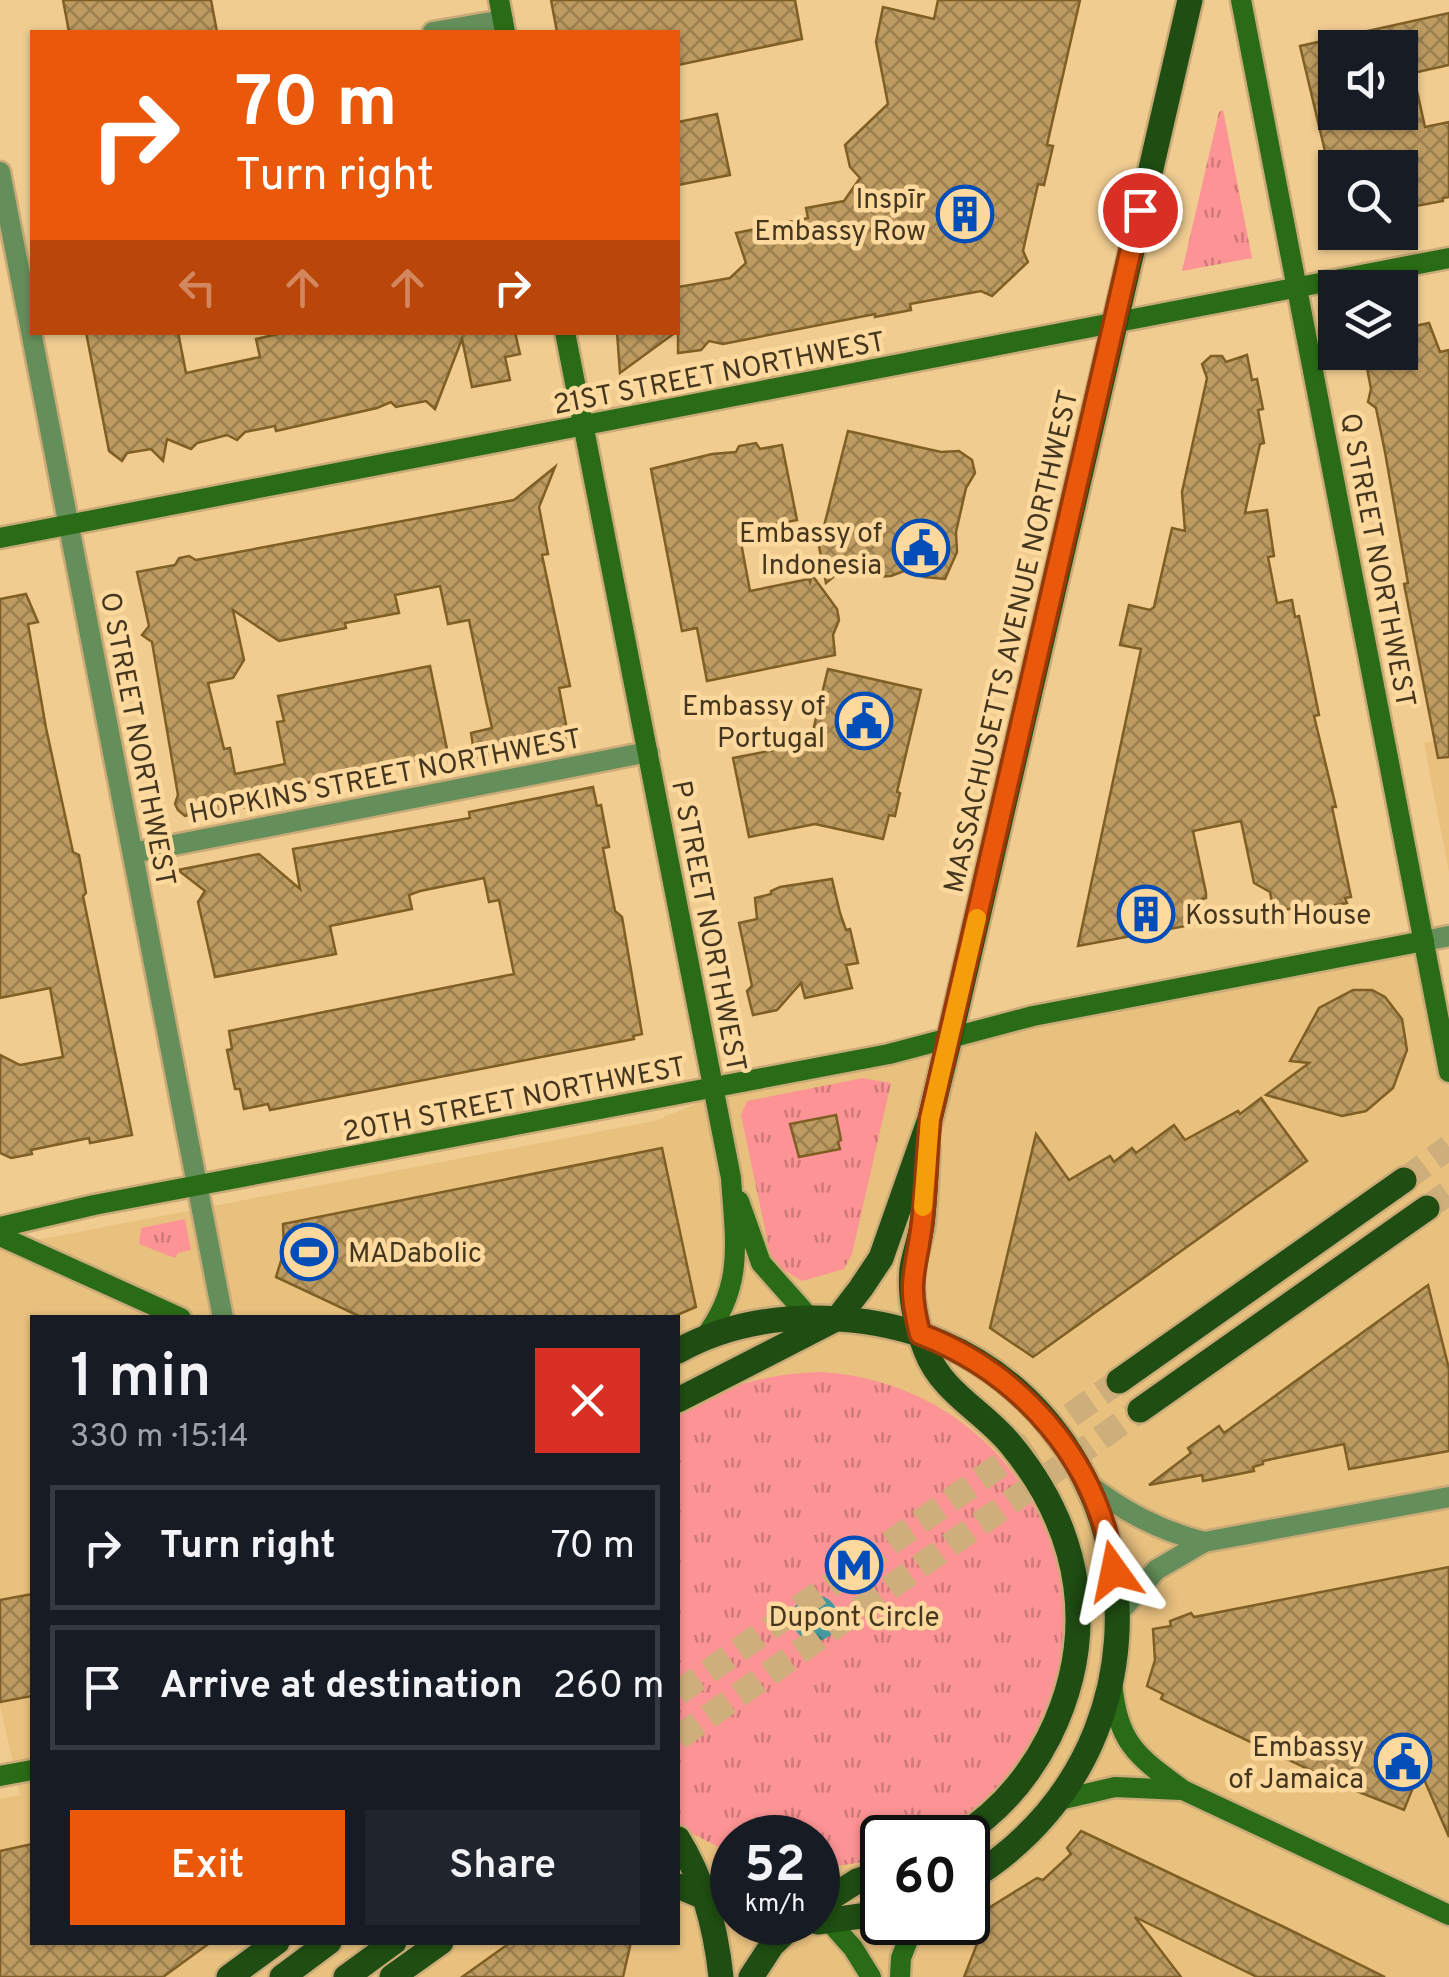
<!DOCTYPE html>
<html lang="en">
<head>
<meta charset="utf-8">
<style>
	body { margin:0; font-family:Overpass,sans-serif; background:#20242c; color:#f1f3f6; height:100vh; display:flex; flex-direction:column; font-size:38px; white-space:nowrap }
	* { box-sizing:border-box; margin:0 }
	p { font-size:32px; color:#9ea1a6 }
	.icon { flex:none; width:55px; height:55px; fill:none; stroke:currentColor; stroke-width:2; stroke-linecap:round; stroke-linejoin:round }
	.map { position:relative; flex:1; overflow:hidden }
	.sheet { position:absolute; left:30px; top:1315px; width:650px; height:630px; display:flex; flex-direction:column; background:#171b24; border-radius:0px; box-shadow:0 2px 8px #0004 }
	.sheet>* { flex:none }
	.hud { position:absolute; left:30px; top:30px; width:650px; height:305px; border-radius:0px; box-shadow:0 2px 8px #0004; background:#ea580c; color:#fff; overflow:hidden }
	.controls { position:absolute; left:1318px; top:30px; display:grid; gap:20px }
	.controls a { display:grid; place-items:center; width:100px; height:100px; border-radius:0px; background:#171b24; box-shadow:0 2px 8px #0004; font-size:50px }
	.speed { position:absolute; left:710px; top:1815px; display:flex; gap:20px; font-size:50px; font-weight:700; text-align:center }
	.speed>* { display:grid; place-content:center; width:130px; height:130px; border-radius:50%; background:#171b24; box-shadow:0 2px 8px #0004; line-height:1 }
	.speed small { font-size:25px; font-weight:400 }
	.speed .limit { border:5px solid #111; border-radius:15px; background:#fff; color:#111 }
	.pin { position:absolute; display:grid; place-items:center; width:85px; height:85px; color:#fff; margin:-42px; border:5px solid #fff; border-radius:50%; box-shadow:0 2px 10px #0007 }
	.me { position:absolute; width:110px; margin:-55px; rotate:348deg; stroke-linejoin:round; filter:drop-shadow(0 0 8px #0008) }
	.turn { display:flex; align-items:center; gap:35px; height:210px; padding:0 40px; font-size:45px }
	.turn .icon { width:130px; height:130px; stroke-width:2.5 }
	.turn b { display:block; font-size:70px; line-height:85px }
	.lanes { display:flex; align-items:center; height:95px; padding:0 40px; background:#0003; justify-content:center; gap:50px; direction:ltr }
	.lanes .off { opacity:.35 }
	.round { display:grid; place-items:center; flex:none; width:105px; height:105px; border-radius:0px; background:#20242c }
	.head { display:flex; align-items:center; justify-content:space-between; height:170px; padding:0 40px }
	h1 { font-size:60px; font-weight:600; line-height:75px }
	.cta { display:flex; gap:20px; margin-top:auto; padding:20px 40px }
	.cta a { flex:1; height:115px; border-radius:0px; background:#ea580c; color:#fff; font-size:40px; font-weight:600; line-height:115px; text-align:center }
	.cta a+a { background:#20242c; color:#f1f3f6 }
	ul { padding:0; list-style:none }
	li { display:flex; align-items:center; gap:30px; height:125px; margin:0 20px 15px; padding:0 20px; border:5px solid #363941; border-radius:0px }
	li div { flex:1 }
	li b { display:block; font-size:38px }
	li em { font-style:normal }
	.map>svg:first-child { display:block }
	.built { fill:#e9c17f; fill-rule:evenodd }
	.grass { fill:url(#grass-tufts) }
	.water { fill:url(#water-waves) }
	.building { fill:url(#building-cross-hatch); stroke:#7f5f24; stroke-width:2.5; fill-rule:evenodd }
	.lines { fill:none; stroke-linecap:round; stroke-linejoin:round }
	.primary-tunnel { stroke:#ceae7a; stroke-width:25; stroke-dasharray:25 12; stroke-linecap:butt }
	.street-casing { stroke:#caab78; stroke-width:25 }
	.secondary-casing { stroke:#caab78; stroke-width:25 }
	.primary-casing { stroke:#caab78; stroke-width:30 }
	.street { stroke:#648f5a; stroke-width:20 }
	.secondary { stroke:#2a6c16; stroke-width:20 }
	.primary { stroke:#1f4d12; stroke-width:25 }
	.route-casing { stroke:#983908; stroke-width:25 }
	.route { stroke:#ea580c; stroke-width:18 }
	.slow { stroke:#f59e0b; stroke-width:18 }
	.labels { text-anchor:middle; stroke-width:9; stroke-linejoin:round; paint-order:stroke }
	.poi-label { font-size:28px; fill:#45371f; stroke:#fdd99e; text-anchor:end }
	.street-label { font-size:28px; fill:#45371f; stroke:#fdd99e }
</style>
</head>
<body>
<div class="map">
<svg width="1449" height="1977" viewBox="0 0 1449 1977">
	<defs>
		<pattern id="grass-tufts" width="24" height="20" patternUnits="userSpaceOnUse" patternTransform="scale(2.5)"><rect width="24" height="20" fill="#fc9394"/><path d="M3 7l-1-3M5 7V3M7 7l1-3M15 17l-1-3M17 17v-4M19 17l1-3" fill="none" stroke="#ce7978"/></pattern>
		<pattern id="water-waves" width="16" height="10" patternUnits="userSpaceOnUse" patternTransform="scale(2.5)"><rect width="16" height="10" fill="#429a9e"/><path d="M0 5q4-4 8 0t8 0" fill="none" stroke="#397e80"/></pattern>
		<pattern id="building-cross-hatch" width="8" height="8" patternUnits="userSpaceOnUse" patternTransform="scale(2.5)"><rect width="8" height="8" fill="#bd9b61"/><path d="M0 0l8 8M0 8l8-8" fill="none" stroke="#9b7f4f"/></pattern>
	</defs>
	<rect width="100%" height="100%" fill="#f0cc91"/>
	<g class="built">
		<path d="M 1449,738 L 1449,873 L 1424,743 Z"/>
		<path d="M 1424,941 L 1449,1072 L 1449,1977 L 0,1977 L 0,1799 L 20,1795 L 0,1705 L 0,1247 L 654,1121 L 755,1080 ZM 32,1318 L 678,1318 L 678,1942 L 32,1942 ZM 732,1838 L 818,1838 L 818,1922 L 732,1922 ZM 882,1838 L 968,1838 L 968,1922 L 882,1922 Z"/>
	</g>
	<g class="grass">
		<path d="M 1223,110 L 1252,258 L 1182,271 L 1219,112 Z"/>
		<path d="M 863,1078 L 891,1083 L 852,1254 L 844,1269 L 802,1281 L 772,1263 L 741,1115 L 747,1101 Z"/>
		<path d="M 185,1219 L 191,1250 L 178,1253 L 175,1258 L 139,1244 L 141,1228 Z"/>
		<path d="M 822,1372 C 1027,1385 1141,1618 1006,1780 C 991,1797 958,1832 936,1837 C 921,1842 898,1837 882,1838 L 882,1859 L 818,1869 L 818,1838 L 732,1838 L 732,1854 L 678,1826 L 678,1414 C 722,1386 769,1373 822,1372 Z"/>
	</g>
	<circle class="water" cx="815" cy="1618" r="23"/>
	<g class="building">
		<path d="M 63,0 L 211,0 L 217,32 L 69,32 Z"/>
		<path d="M 551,0 L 795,0 L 802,39 L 678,65 L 678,32 L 557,32 Z"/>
		<path d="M 938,0 L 1080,0 L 1047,145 L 1053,146 L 1044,185 L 1038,184 L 1023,251 L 1028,262 L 992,296 L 981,291 L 910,304 L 911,310 L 875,317 L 875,314 L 723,344 L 709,341 L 701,350 L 678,353 L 678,287 L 730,278 L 746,263 L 736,233 L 808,218 L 806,208 L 844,201 L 860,178 L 850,167 L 845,145 L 888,104 L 876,42 L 883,7 L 934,19 Z"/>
		<path d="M 1449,13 L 1449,65 L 1413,73 L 1425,127 L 1449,122 L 1449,197 L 1443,198 L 1443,201 L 1400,209 L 1400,168 L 1329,168 L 1300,46 ZM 1335,48 L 1400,48 L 1400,112 L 1335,112 Z"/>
		<path d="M 717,114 L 730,175 L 678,185 L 678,122 Z"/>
		<path d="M 1429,323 L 1440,352 L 1449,350 L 1449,757 L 1438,758 L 1404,584 L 1408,583 L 1385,452 L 1376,408 L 1368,402 L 1371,389 L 1364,352 L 1400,352 L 1400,329 Z"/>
		<path d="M 86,332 L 178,332 L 186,373 L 260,357 L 256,339 L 287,332 L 515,332 L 520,354 L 505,357 L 510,380 L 472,387 L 462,339 L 435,409 L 426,401 L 396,407 L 391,402 L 377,408 L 276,431 L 275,426 L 245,432 L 237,440 L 227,435 L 197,443 L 191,449 L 167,439 L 163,461 L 151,449 L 127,453 L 122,461 L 109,451 Z"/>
		<path d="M 617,332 L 676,332 L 620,373 Z"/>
		<path d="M 1247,355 L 1252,380 L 1257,379 L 1263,409 L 1258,410 L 1264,443 L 1260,444 L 1245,513 L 1267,510 L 1274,556 L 1268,557 L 1277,603 L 1292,600 L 1295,617 L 1299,616 L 1319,715 L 1314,716 L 1336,807 L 1332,807 L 1351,897 L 1345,898 L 1347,903 L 1301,912 L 1300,907 L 1274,912 L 1270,892 L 1254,883 L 1241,821 L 1193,831 L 1206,893 L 1206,898 L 1202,899 L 1207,922 L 1078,946 L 1141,649 L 1120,645 L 1129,605 L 1150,610 L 1154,607 L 1172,528 L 1185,531 L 1182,492 L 1207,378 L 1202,364 L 1211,356 L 1222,356 L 1226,362 Z"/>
		<path d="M 848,431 L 941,452 L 959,451 L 972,460 L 975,473 L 966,488 L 956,532 L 957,552 L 945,579 L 924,577 L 912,568 L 891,576 L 874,577 L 858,568 L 843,569 L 826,583 L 819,546 Z"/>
		<path d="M 756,443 L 760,449 L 782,445 L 797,520 L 739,532 L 750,591 L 809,579 L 810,582 L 812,575 L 837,609 L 839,620 L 833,635 L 835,655 L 707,681 L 697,628 L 682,631 L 651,469 L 712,454 L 736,452 L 739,446 Z"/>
		<path d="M 555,467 L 539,507 L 548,554 L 542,555 L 570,686 L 559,688 L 569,740 L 475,758 L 471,733 L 492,728 L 486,701 L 469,620 L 448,624 L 440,586 L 395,595 L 399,613 L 345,623 L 346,628 L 279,641 L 233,610 L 244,660 L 233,678 L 208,683 L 224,749 L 230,748 L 235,774 L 285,764 L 277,722 L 284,721 L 278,696 L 430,666 L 448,754 L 291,786 L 287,799 L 221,812 L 212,817 L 202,812 L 185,816 L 178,810 L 175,804 L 178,795 L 152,642 L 142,635 L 149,626 L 137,572 L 175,565 L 179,558 L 189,556 L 196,560 L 514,500 Z"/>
		<path d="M 26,594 L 38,622 L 28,624 L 46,728 L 73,852 L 79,855 L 86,893 L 83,896 L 132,1135 L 90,1143 L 89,1138 L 31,1150 L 32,1154 L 11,1158 L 0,1153 L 0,1055 L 20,1065 L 63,1057 L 50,988 L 0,998 L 0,599 Z"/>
		<path d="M 828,669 L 921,690 L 897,792 L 900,793 L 895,816 L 889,815 L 883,839 L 815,824 L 749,837 L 733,758 L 810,743 Z"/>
		<path d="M 593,787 L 597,806 L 601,805 L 609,847 L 603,848 L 615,911 L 622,917 L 642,1034 L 633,1036 L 634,1039 L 270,1110 L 268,1104 L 244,1109 L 240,1089 L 235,1089 L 227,1050 L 232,1049 L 229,1031 L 514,974 L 499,900 L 489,902 L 484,878 L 420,891 L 409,895 L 412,909 L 330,926 L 336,954 L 215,977 L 198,902 L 205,891 L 178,870 L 259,854 L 300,889 L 293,849 L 470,818 L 469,812 Z"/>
		<path d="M 832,879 L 840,913 L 846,930 L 850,929 L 858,963 L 846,965 L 852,988 L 805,998 L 801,983 L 777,1010 L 753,1015 L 747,991 L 752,986 L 739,923 L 757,919 L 755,898 L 771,894 L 771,891 L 780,887 Z"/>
		<path d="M 1353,990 L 1372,990 L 1385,997 L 1402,1019 L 1407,1050 L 1393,1088 L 1366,1111 L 1342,1116 L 1266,1095 L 1309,1063 L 1290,1061 L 1319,1008 Z"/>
		<path d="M 1261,1098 L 1307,1161 L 1033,1357 L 990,1328 L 1036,1134 L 1069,1180 L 1110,1156 L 1114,1162 L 1132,1148 L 1136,1153 L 1174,1125 L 1185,1140 L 1238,1111 L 1240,1114 Z"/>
		<path d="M 836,1115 L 841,1140 L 838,1142 L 840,1149 L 799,1157 L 790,1124 Z"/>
		<path d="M 662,1148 L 696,1307 L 670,1318 L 363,1318 L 276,1277 L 284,1251 L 283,1224 Z"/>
		<path d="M 1428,1285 L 1449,1369 L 1449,1451 L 1349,1469 L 1344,1444 L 1263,1461 L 1263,1464 L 1253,1467 L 1254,1471 L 1203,1481 L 1202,1475 L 1149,1485 L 1191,1453 L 1188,1448 L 1219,1426 L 1224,1433 Z"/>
		<path d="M 1449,1567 L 1449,1837 L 1420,1770 L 1404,1810 L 1344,1786 L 1204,1720 L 1161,1699 L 1163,1694 L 1147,1686 L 1155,1660 L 1153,1629 L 1171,1626 L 1170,1621 L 1191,1613 L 1194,1617 Z"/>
		<path d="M 32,1594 L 32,1696 L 0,1702 L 0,1600 Z"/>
		<path d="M 1081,1831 L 1284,1927 L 1385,1977 L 1257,1977 L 1135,1917 L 1181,1977 L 964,1977 L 979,1939 L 968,1921 L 1037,1878 L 1043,1880 L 1071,1854 L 1067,1848 Z"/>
		<path d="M 32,1844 L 32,1942 L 211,1942 L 163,1977 L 0,1977 L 0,1851 Z"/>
		<path d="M 511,1942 L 631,1942 L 623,1977 L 462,1977 Z"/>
	</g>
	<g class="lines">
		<g class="primary-tunnel">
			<path d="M 1404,1180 L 1449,1147"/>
			<path d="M 1427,1208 L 1449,1192"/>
			<path d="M 678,1693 L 1119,1381"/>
			<path d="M 678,1738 L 1140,1410"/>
		</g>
		<g class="street-casing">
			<g id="street">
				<path d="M 433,32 L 503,20"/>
				<path d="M 0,172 L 223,1318"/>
				<path d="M 133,853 L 648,752"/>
				<path d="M 1424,941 L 1449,936"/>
				<path d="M 1088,1484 C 1125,1512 1158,1530 1204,1542"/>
				<path d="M 1118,1614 L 1156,1570 L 1204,1542 L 1449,1497"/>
			</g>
		</g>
		<g class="secondary-casing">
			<g id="secondary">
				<path d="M 499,0 L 505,32"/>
				<path d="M 1241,0 L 1449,1072"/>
				<path d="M 565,332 L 731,1178 C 735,1241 745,1285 704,1338"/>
				<path d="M 0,538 L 1449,258"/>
				<path d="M 739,1201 L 761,1263 L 809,1317"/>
				<path d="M 0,1227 L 94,1205 L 889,1054 L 1033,1016 L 1424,941"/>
				<path d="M 0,1236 L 181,1318"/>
				<path d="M 1112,1682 C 1118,1743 1135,1755 1183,1790 L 1449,1915"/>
				<path d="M 0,1776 L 32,1770"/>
				<path d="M 1055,1801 L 1115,1787 L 1181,1790"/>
				<path d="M 829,1921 L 853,1948 L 871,1977"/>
				<path d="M 900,1977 L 901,1958 L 915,1922"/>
			</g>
		</g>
		<g class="primary-casing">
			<g id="primary">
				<path d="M 927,1149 C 926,1174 925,1200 922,1225 C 920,1240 914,1254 912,1269 C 909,1297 916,1325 926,1351 C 942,1393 985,1412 1012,1446 C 1083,1533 1099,1636 1049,1737 C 1028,1778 998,1813 958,1838"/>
				<path d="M 678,1351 C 728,1323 782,1315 839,1319 C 1137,1338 1220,1728 968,1880"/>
				<path d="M 1119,1381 L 1404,1180"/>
				<path d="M 678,1400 L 838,1318 L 861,1288 L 881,1258 L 887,1241 L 930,1119 L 950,1037 L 1190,0"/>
				<path d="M 1140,1410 L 1427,1208"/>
				<path d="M 678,1839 C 703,1879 716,1930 721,1977"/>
				<path d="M 678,1886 L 732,1909"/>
				<path d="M 818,1906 L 857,1881 L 882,1872"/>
				<path d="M 818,1922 L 882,1913"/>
				<path d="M 229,1977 L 277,1942"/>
				<path d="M 282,1977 L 329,1942"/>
				<path d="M 346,1977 L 394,1942"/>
				<path d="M 392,1977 L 441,1942"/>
				<path d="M 751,1977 L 772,1945 L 796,1922"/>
			</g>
		</g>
		<use href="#street" class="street"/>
		<use href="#secondary" class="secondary"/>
		<use href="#primary" class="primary"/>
	</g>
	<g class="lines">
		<g class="route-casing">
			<path id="route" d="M 1114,1571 C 1099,1462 1022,1373 920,1334 C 906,1280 916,1273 922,1223 C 926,1189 927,1154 930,1119 L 1140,210"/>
		</g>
		<use href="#route" class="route"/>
		<path class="slow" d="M 923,1207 L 930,1119 L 977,918"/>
	</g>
	<defs>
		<g id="building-ring" transform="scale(2.875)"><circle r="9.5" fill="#fdd99e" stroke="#024db7" stroke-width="1.5"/><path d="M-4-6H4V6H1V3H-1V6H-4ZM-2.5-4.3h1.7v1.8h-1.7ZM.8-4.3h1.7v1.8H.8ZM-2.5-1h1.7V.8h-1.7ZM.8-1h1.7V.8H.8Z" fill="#024db7"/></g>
		<g id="civic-ring" transform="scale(2.875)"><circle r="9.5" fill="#fdd99e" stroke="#024db7" stroke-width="1.5"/><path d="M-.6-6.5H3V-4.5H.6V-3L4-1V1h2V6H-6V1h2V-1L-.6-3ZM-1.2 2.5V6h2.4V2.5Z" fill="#024db7"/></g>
		<g id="stadium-ring" transform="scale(2.875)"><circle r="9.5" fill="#fdd99e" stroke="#024db7" stroke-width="1.5"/><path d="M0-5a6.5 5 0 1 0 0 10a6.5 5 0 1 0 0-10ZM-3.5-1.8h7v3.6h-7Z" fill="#024db7"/></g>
		<g id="metro-ring" transform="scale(2.875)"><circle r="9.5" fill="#fdd99e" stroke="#024db7" stroke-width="1.5"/><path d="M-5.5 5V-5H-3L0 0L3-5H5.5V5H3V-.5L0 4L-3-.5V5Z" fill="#024db7"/></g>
	</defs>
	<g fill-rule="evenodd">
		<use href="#building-ring" x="965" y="214"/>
		<use href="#civic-ring" x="921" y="548"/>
		<use href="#civic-ring" x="864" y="721"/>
		<use href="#building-ring" x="1146" y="914"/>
		<use href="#stadium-ring" x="309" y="1252"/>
		<use href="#metro-ring" x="854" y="1565"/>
		<use href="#civic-ring" x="1403" y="1762"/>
	</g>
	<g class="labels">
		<g class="poi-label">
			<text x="926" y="208">Inspīr<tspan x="926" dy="32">Embassy Row</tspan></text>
			<text x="882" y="542">Embassy of<tspan x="882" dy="32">Indonesia</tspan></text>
			<text x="825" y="715">Embassy of<tspan x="825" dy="32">Portugal</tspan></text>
			<text x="1185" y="924" text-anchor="start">Kossuth House</text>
			<text x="348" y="1262" text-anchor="start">MADabolic</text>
			<text x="854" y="1626" text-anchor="middle">Dupont Circle</text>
			<text x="1364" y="1756">Embassy<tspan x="1364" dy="32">of Jamaica</tspan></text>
		</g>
		<g class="street-label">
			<text transform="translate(719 372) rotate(-11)" y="10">21ST STREET NORTHWEST</text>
			<text transform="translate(1379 560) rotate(79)" y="10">Q STREET NORTHWEST</text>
			<text transform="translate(1010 641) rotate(-77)" y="10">MASSACHUSETTS AVENUE NORTHWEST</text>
			<text transform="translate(139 739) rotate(79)" y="10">O STREET NORTHWEST</text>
			<text transform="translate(385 775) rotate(-11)" y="10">HOPKINS STREET NORTHWEST</text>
			<text transform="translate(710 926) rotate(79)" y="10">P STREET NORTHWEST</text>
			<text transform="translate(514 1098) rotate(-11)" y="10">20TH STREET NORTHWEST</text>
		</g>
	</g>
</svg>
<div class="controls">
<a><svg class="icon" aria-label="sound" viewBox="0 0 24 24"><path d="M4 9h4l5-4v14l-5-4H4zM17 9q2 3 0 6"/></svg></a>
<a><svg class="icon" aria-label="search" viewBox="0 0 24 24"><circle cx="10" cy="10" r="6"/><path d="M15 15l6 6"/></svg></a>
<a><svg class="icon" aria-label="layers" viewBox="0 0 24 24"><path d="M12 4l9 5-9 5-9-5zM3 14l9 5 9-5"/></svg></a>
</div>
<div class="speed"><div>52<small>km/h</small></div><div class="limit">60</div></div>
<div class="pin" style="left:1140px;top:210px;background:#d93025"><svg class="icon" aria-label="arrive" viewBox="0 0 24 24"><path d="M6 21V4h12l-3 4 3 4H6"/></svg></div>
<svg class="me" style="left:1114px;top:1571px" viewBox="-20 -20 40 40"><path d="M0-17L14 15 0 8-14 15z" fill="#ea580c" stroke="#fff" stroke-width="4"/></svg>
<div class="hud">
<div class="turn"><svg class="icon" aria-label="right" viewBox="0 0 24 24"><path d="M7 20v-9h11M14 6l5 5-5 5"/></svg><div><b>70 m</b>Turn right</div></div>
<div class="lanes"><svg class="icon off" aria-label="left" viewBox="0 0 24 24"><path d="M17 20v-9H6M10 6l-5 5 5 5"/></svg><svg class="icon off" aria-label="ahead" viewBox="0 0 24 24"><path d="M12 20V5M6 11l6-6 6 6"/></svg><svg class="icon off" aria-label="ahead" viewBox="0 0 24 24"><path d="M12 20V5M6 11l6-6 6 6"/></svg><svg class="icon" aria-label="right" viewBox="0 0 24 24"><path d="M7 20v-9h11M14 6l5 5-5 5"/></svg></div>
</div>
<section class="sheet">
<div class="head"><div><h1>1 min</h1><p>330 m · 15:14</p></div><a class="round" style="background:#d93025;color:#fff"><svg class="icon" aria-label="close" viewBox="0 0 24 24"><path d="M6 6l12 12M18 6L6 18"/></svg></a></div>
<ul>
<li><svg class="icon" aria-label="right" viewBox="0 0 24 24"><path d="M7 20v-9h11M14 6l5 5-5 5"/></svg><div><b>Turn right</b></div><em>70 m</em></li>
<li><svg class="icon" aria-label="arrive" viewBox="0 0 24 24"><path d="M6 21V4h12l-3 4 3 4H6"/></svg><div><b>Arrive at destination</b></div><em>260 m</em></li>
</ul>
<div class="cta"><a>Exit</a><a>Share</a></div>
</section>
</div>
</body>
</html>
